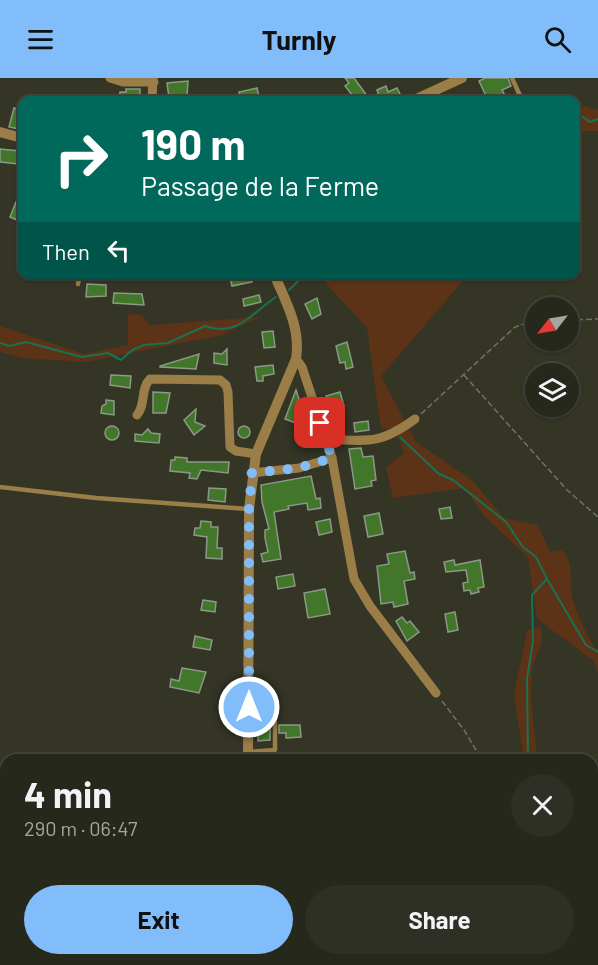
<!DOCTYPE html>
<html lang="en">
<head>
<meta charset="utf-8">
<style>
	body { margin:0; font-family:Barlow,sans-serif; background:#2f3025; color:#f1f3f6; height:100vh; display:flex; flex-direction:column; font-size:22px; white-space:nowrap }
	* { box-sizing:border-box; margin:0 }
	p { font-size:20px; color:#a4a6a3 }
	.icon { flex:none; width:33px; height:33px; fill:none; stroke:currentColor; stroke-width:2; stroke-linecap:round; stroke-linejoin:round }
	.map { position:relative; flex:1; overflow:hidden }
	.sheet { position:absolute; left:0px; top:676px; width:598px; height:212px; display:flex; flex-direction:column; background:#27281c; border-radius:18px 18px 0 0; box-shadow:0 2px 4px #0004,0 0 0 2px #43443b }
	.sheet>* { flex:none }
	.banner { position:absolute; left:18px; top:18px; width:562px; height:183px; border-radius:12px; box-shadow:0 2px 4px #0004,0 0 0 2px #43443b; background:#00695c; color:#fff; overflow:hidden }
	.needle { width:39px; rotate:239deg }
	.buttons { position:absolute; left:525px; top:219px; display:grid; gap:12px }
	.buttons a { display:grid; place-items:center; width:54px; height:54px; border-radius:50%; background:#27281c; box-shadow:0 2px 4px #0004,0 0 0 2px #43443b; font-size:30px }
	.pin { position:absolute; display:grid; place-items:center; width:51px; height:51px; color:#fff; margin:-26px; border-radius:12px; box-shadow:0 3px 9px #0006 }
	.me { position:absolute; width:66px; margin:-33px; rotate:0deg; stroke-linejoin:round; filter:drop-shadow(0 0 4px #0008) }
	.turn { display:flex; align-items:center; gap:21px; height:126px; padding:0 24px; font-size:27px }
	.turn .icon { width:78px; height:78px; stroke-width:2.5 }
	.turn b { display:block; font-size:42px; line-height:51px }
	.then { display:flex; align-items:center; height:57px; padding:0 24px; background:#0003; gap:12px; font-size:22px }
	.round { display:grid; place-items:center; flex:none; width:63px; height:63px; border-radius:32px; background:#2f3025 }
	.headline { display:flex; align-items:center; justify-content:space-between; height:102px; padding:0 24px }
	h1 { font-size:36px; font-weight:700; line-height:45px }
	.primary-button { display:flex; gap:12px; margin-top:auto; padding:12px 24px }
	.primary-button a { flex:1; height:69px; border-radius:36px; background:#80bdfa; color:#111; font-size:24px; font-weight:700; line-height:69px; text-align:center }
	.primary-button a+a { background:#2f3025; color:#f1f3f6 }
	header { display:flex; justify-content:space-between; align-items:center; height:78px; padding:0 24px; background:#80bdfa; color:#111; font-size:27px; font-weight:700 }
	.map>svg:first-child { display:block }
	.green { fill:#5c3316 }
	.lines { fill:none; stroke-linecap:round; stroke-linejoin:round }
	.stream { stroke:#167355; stroke-width:2 }
	.building { fill:#42772b; stroke:#8c9888; stroke-width:1.5 }
	.path { stroke:#717264; stroke-width:1.5; stroke-dasharray:6 3; stroke-linecap:butt }
	.service { stroke:#9b7d47; stroke-width:4.5 }
	.minor { stroke:#9b7d47; stroke-width:9 }
	.tertiary { stroke:#9b7d47; stroke-width:10 }
	.route { stroke:#80bdfa; stroke-width:10; stroke-dasharray:0 18 }
</style>
</head>
<body>
<header><svg class="icon" aria-label="menu" viewBox="0 0 24 24"><path d="M4 6h16M4 12h16M4 18h16"/></svg>Turnly<svg class="icon" aria-label="search" viewBox="0 0 24 24"><circle cx="10" cy="10" r="6"/><path d="M15 15l6 6"/></svg></header>
<div class="map">
<svg width="598" height="887" viewBox="0 0 598 887">
	<rect width="100%" height="100%" fill="#343525"/>
	<g class="green">
		<path d="M 576,26 L 598,32 L 598,53 L 576,53 Z"/>
		<path d="M 318,197 L 468,197 L 381,298 L 416,364 L 472,402 L 504,440 L 538,447 L 550,474 L 562,472 C 576,488 568,503 573,522 C 577,538 587,555 594,570 L 598,571 L 598,595 L 594,583 L 537,541 L 528,479 L 486,440 L 464,410 L 393,420 L 386,389 L 404,375 L 396,350 L 381,351 L 367,250 Z"/>
		<path d="M 128,236 L 142,237 L 150,247 L 259,239 L 222,257 L 86,284 L 22,280 L 0,274 L 0,248 L 84,276 L 128,267 Z"/>
		<path d="M 540,548 C 547,565 534,577 532,593 C 528,624 536,652 537,682 L 524,682 L 514,617 L 527,553 Z"/>
	</g>
	<g class="lines">
		<g class="stream">
			<path d="M 576,34 L 590,44 L 598,41"/>
			<path d="M 289,212 L 305,196"/>
			<path d="M 0,265 L 9,268 L 26,264 L 82,279 L 108,275 L 121,282 L 132,272 L 144,267 L 168,265 L 205,248 C 237,260 253,234 276,219"/>
			<path d="M 400,359 L 439,396 L 453,402 L 506,444 L 523,469 L 536,479 L 547,501 L 532,517 L 533,563 L 527,601 L 528,682"/>
			<path d="M 547,501 L 586,567 L 598,574"/>
			<path d="M 520,882 L 520,887"/>
		</g>
	</g>
	<g class="building">
		<path d="M 345,0 L 354,0 L 368,19 L 356,22 L 345,8 L 349,5 Z"/>
		<path d="M 485,0 L 508,0 L 511,8 L 502,12 L 507,21 L 488,22 L 479,3 Z"/>
		<path d="M 188,3 L 187,18 L 169,20 L 167,5 Z"/>
		<path d="M 386,8 L 388,14 L 397,10 L 402,20 L 397,22 L 380,21 L 377,12 Z"/>
		<path d="M 257,10 L 259,19 L 241,22 L 239,14 Z"/>
		<path d="M 126,11 L 140,11 L 140,17 L 132,17 L 132,22 L 119,22 L 120,14 L 126,14 Z"/>
		<path d="M 14,30 L 22,32 L 19,51 L 9,49 Z"/>
		<path d="M 0,71 L 20,73 L 18,86 L 0,84 Z"/>
		<path d="M 16,124 L 22,127 L 22,144 L 10,139 Z"/>
		<path d="M 229,196 L 251,196 L 252,204 L 232,208 Z"/>
		<path d="M 87,206 L 106,207 L 106,218 L 86,219 Z"/>
		<path d="M 114,215 L 142,216 L 144,227 L 113,225 Z"/>
		<path d="M 259,217 L 261,224 L 244,228 L 243,221 Z"/>
		<path d="M 317,220 L 321,236 L 312,241 L 305,226 Z"/>
		<path d="M 273,253 L 275,269 L 264,270 L 262,254 Z"/>
		<path d="M 347,264 L 353,289 L 346,291 L 345,284 L 340,285 L 336,268 Z"/>
		<path d="M 227,271 L 227,287 L 214,285 L 214,275 L 222,276 Z"/>
		<path d="M 199,276 L 196,291 L 160,289 L 160,288 Z"/>
		<path d="M 273,287 L 274,296 L 263,298 L 263,303 L 257,303 L 255,289 Z"/>
		<path d="M 111,297 L 131,298 L 130,310 L 110,307 Z"/>
		<path d="M 296,312 L 299,321 L 296,329 L 302,332 L 296,345 L 285,341 Z"/>
		<path d="M 153,314 L 170,315 L 166,335 L 153,335 Z"/>
		<path d="M 340,314 L 344,328 L 331,332 L 326,318 Z"/>
		<path d="M 106,322 L 114,323 L 114,337 L 101,335 L 102,328 L 106,326 Z"/>
		<path d="M 196,331 L 195,344 L 205,348 L 194,357 L 184,342 Z"/>
		<path d="M 368,343 L 369,352 L 355,354 L 354,345 Z"/>
		<circle cx="244" cy="354" r="6"/>
		<circle cx="112" cy="355" r="7"/>
		<path d="M 148,351 L 151,355 L 160,356 L 159,365 L 135,363 L 135,356 L 142,357 Z"/>
		<path d="M 361,370 L 363,379 L 373,378 L 376,402 L 371,403 L 372,408 L 355,411 L 349,371 Z"/>
		<path d="M 175,379 L 187,380 L 187,384 L 229,384 L 228,395 L 201,392 L 197,401 L 189,400 L 190,395 L 170,393 L 171,382 L 175,382 Z"/>
		<path d="M 311,398 L 316,421 L 320,420 L 321,430 L 308,432 L 307,425 L 288,428 L 289,431 L 274,434 L 281,481 L 263,484 L 261,476 L 268,474 L 265,460 L 265,452 L 269,451 L 262,424 L 261,407 Z"/>
		<path d="M 209,410 L 226,411 L 225,424 L 208,422 Z"/>
		<path d="M 450,429 L 452,440 L 441,441 L 439,431 Z"/>
		<path d="M 379,435 L 383,456 L 368,459 L 364,438 Z"/>
		<path d="M 330,441 L 332,454 L 319,457 L 316,444 Z"/>
		<path d="M 201,443 L 211,444 L 211,449 L 218,449 L 217,470 L 222,470 L 222,481 L 206,480 L 207,459 L 194,457 L 195,450 L 200,450 Z"/>
		<path d="M 405,473 L 410,495 L 414,494 L 415,501 L 404,503 L 408,526 L 394,529 L 393,524 L 381,526 L 377,488 L 389,486 L 387,476 Z"/>
		<path d="M 454,482 L 455,487 L 480,482 L 484,509 L 478,510 L 479,514 L 471,516 L 470,512 L 464,513 L 463,505 L 468,504 L 466,492 L 446,494 L 444,484 Z"/>
		<path d="M 293,496 L 295,508 L 278,511 L 276,499 Z"/>
		<path d="M 325,511 L 330,536 L 308,540 L 304,515 Z"/>
		<path d="M 203,522 L 216,524 L 215,534 L 201,532 Z"/>
		<path d="M 455,534 L 458,552 L 448,554 L 445,536 Z"/>
		<path d="M 402,539 L 407,545 L 410,543 L 419,554 L 407,563 L 396,543 Z"/>
		<path d="M 195,558 L 212,562 L 210,572 L 193,569 Z"/>
		<path d="M 182,590 L 206,594 L 199,615 L 170,609 L 171,601 L 179,603 Z"/>
		<path d="M 264,645 L 270,645 L 270,662 L 258,663 L 258,647 Z"/>
		<path d="M 279,647 L 300,647 L 301,659 L 286,660 L 286,655 L 279,655 Z"/>
	</g>
	<g class="lines">
		<g class="path">
			<path d="M 568,242 L 598,241"/>
			<path d="M 464,297 L 567,412 L 598,439"/>
			<path d="M 421,336 L 515,249 L 536,242"/>
			<path d="M 442,623 L 464,652 L 482,682"/>
			<path d="M 592,849 L 598,855"/>
			<path d="M 502,882 L 503,887"/>
		</g>
		<g class="service">
			<path d="M 512,0 L 522,22"/>
			<path d="M 78,206 L 80,196"/>
			<path d="M 0,409 L 96,420 L 248,431"/>
			<path d="M 248,674 L 275,672 L 275,644"/>
		</g>
		<g class="minor">
			<path d="M 110,0 L 123,4 L 154,4"/>
			<path d="M 152,22 L 153,0"/>
			<path d="M 296,281 L 302,289 L 332,380 L 354,501 L 370,528 L 436,615"/>
			<path d="M 137,337 C 146,327 140,311 150,301 L 220,302 L 226,307 L 228,314 L 230,369 L 236,373 L 256,376"/>
			<path d="M 326,361 C 369,363 379,367 415,341"/>
			<path d="M 251,395 L 299,390 L 332,380"/>
			<path d="M 0,743 L 6,749"/>
		</g>
		<g class="tertiary">
			<path d="M 414,22 L 462,0"/>
			<path d="M 0,54 L 22,60"/>
			<path d="M 248,682 L 249,431 L 256,376 L 296,281 C 301,250 286,224 274,196"/>
			<path d="M 0,843 L 6,836"/>
			<path d="M 134,882 L 140,887"/>
		</g>
	</g>
	<g class="lines">
		<path class="route" d="M 249,629 L 249,431 L 252,395 L 299,390 L 332,380 L 320,345"/>
	</g>
</svg>
<div class="buttons">
<a><svg class="needle" viewBox="-14 -14 28 28"><path d="M0-13l5 13h-10z" fill="#e53935"/><path d="M0 13l5-13h-10z" fill="#a4a6a3"/></svg></a>
<a><svg class="icon" aria-label="layers" viewBox="0 0 24 24"><path d="M12 4l9 5-9 5-9-5zM3 14l9 5 9-5"/></svg></a>
</div>
<div class="pin" style="left:320px;top:345px;background:#d93025"><svg class="icon" aria-label="arrive" viewBox="0 0 24 24"><path d="M6 21V4h12l-3 4 3 4H6"/></svg></div>
<svg class="me" style="left:249px;top:629px" viewBox="-20 -20 40 40"><circle r="17" fill="#80bdfa" stroke="#fff" stroke-width="3"/><path d="M0-11L8 9 0 5-8 9z" fill="#fff"/></svg>
<div class="banner">
<div class="turn"><svg class="icon" aria-label="right" viewBox="0 0 24 24"><path d="M7 20v-9h11M14 6l5 5-5 5"/></svg><div><b>190 m</b>Passage de la Ferme</div></div>
<div class="then">Then<svg class="icon" aria-label="left" viewBox="0 0 24 24"><path d="M17 20v-9H6M10 6l-5 5 5 5"/></svg></div>
</div>
<section class="sheet">
<div class="headline"><div><h1>4 min</h1><p>290 m · 06:47</p></div><a class="round"><svg class="icon" aria-label="close" viewBox="0 0 24 24"><path d="M6 6l12 12M18 6L6 18"/></svg></a></div>
<div class="primary-button"><a>Exit</a><a>Share</a></div>
</section>
</div>
</body>
</html>
